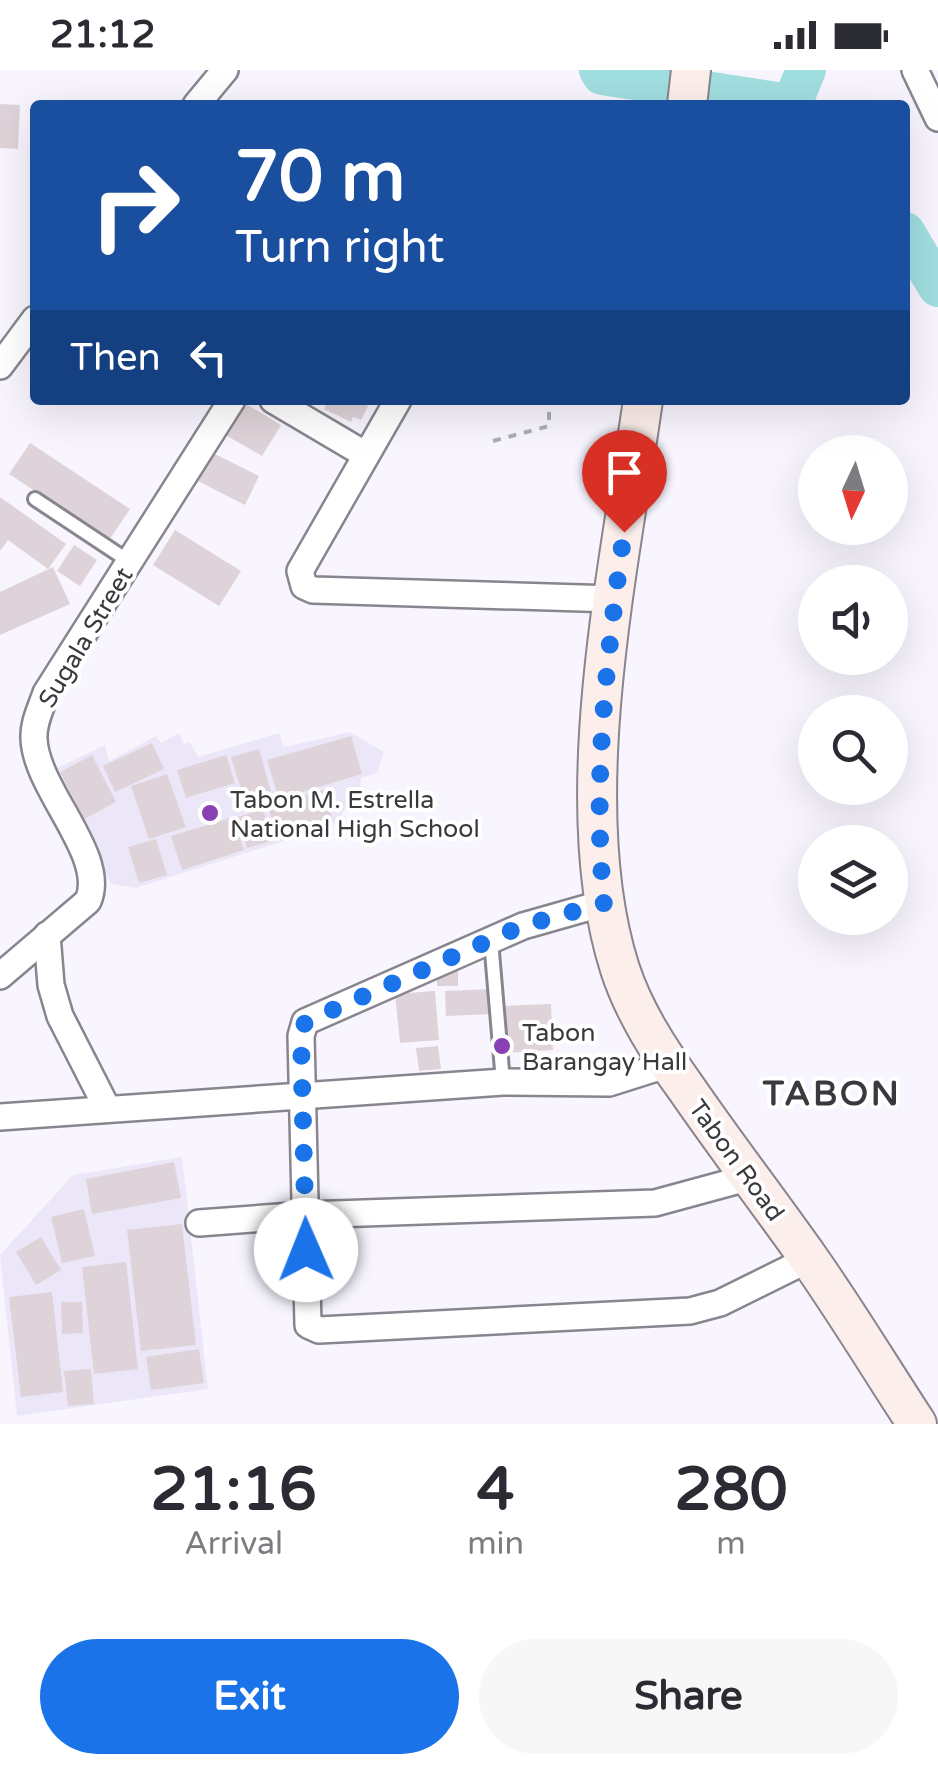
<!DOCTYPE html>
<html lang="en">
<head>
<meta charset="utf-8">
<style>
	body { margin:0; font-family:"Varela Round",sans-serif; background:#f7f7f7; color:#2b2b33; height:100vh; display:flex; flex-direction:column; font-size:38px; white-space:nowrap }
	* { box-sizing:border-box; margin:0 }
	p { font-size:32px; color:#7c7c81 }
	.icon { flex:none; width:55px; height:55px; fill:none; stroke:currentColor; stroke-width:2; stroke-linecap:round; stroke-linejoin:round }
	.map { position:relative; height:1354px; overflow:hidden }
	.drawer { display:flex; flex-direction:column; background:#fff; flex:1 }
	.drawer>* { flex:none }
	.top-card { position:absolute; left:30px; top:30px; width:880px; height:305px; border-radius:10px; box-shadow:0 10px 40px #0002; background:#1a4fa0; color:#fff; overflow:hidden }
	.needle { width:65px; rotate:184deg }
	.controls { position:absolute; left:798px; top:365px; display:grid; gap:20px }
	.controls a { display:grid; place-items:center; width:110px; height:110px; border-radius:50%; background:#fff; box-shadow:0 10px 40px #0002; font-size:50px }
	.pin { position:absolute; display:grid; place-items:center; width:85px; height:85px; color:#fff; margin:-102px -42px; border-radius:50% 50% 50% 0; rotate:-45deg; box-shadow:0 0 10px #0007 }
	.pin .icon { rotate:45deg }
	.me { position:absolute; width:110px; margin:-55px; rotate:359deg; stroke-linejoin:round; filter:drop-shadow(0 0 8px #0008) }
	.turn { display:flex; align-items:center; gap:35px; height:210px; padding:0 40px; font-size:45px }
	.turn .icon { width:130px; height:130px; stroke-width:2.5 }
	.turn b { display:block; font-size:70px; line-height:85px }
	.then { display:flex; align-items:center; height:95px; padding:0 40px; background:#0003; gap:20px; font-size:38px }
	.eta { display:flex; justify-content:space-evenly; align-items:center; height:170px; text-align:center }
	.eta b { font-size:60px; font-weight:700; line-height:70px }
	.primary-button { display:flex; gap:20px; margin-top:auto; padding:20px 40px }
	.primary-button a { flex:1; height:115px; border-radius:60px; background:#1a73e8; color:#fff; font-size:40px; font-weight:700; line-height:115px; text-align:center }
	.primary-button a+a { background:#f7f7f7; color:#2b2b33 }
	.status { display:flex; justify-content:space-between; align-items:center; height:70px; padding:0 50px; background:#fff; direction:ltr }
	.status svg { height:28px; fill:currentColor }
	.map>svg:first-child { display:block }
	.built { fill:#ece7f8 }
	.lines { fill:none; stroke-linecap:round; stroke-linejoin:round }
	.river { stroke:#a1dee0; stroke-width:40 }
	.building { fill:#ded3d8 }
	.lane-casing { stroke:#88858e; stroke-width:18 }
	.street-casing { stroke:#88858e; stroke-width:30 }
	.secondary-casing { stroke:#88858e; stroke-width:42 }
	.path { stroke:#afadb4; stroke-width:4; stroke-dasharray:8 8; stroke-linecap:butt }
	.lane { stroke:#fff; stroke-width:12 }
	.street { stroke:#fff; stroke-width:25 }
	.secondary { stroke:#fceeeb; stroke-width:38 }
	.route { stroke:#1a73e8; stroke-width:18; stroke-dasharray:0 32.4 }
	.poi-dot { fill:#8840b2; stroke:#fff; stroke-width:4 }
	.labels { text-anchor:middle; stroke-width:8; stroke-linejoin:round; paint-order:stroke }
	.street-label { font-size:25px; fill:#3a393d; stroke:#fff }
	.poi-label { font-size:25px; fill:#3a393d; stroke:#fff; text-anchor:start }
	.district-label { font-size:35px; font-weight:bold; letter-spacing:2.5px; fill:#3a393d; stroke:#fff }
</style>
</head>
<body>
<div class="status"><b>21:12</b><svg viewBox="0 0 49 12"><path d="M0 12V9h3v3zM5 12V6h3v6zM10 12V3h3v9zM15 12V0h3v12zM26 1h20v11H26zM47 4h2v5h-2z"/></svg></div>
<div class="map">
<svg width="938" height="1354" viewBox="0 0 938 1354">
	<rect width="100%" height="100%" fill="#f8f5ff"/>
	<g class="built">
		<path d="M 350,662 L 384,682 L 377,703 L 361,708 L 360,722 L 349,731 L 337,754 L 136,818 L 111,814 L 55,699 L 105,675 L 109,691 L 156,666 L 161,673 L 179,663 L 184,674 L 190,672 L 198,687 L 279,663 L 284,677 Z"/>
		<path d="M 182,1087 L 208,1319 L 17,1346 L 0,1185 L 73,1105 Z"/>
	</g>
	<g class="lines">
		<g class="river">
			<path d="M 599,0 L 602,5 L 796,35"/>
			<path d="M 792,34 L 806,0"/>
			<path d="M 905,162 L 938,217"/>
		</g>
	</g>
	<g class="building">
		<path d="M 0,34 L 20,35 L 18,79 L 0,78 Z"/>
		<path d="M 328,330 L 371,330 L 361,350 L 353,347 L 351,352 L 324,339 Z"/>
		<path d="M 241,331 L 281,355 L 262,386 L 222,363 Z"/>
		<path d="M 30,373 L 130,439 L 109,470 L 9,404 Z"/>
		<path d="M 209,381 L 259,406 L 245,435 L 194,409 Z"/>
		<path d="M 0,427 L 66,474 L 48,499 L 8,470 L 0,481 Z"/>
		<path d="M 175,460 L 241,501 L 219,536 L 153,495 Z"/>
		<path d="M 74,475 L 97,490 L 80,516 L 57,501 Z"/>
		<path d="M 53,497 L 70,534 L 0,565 L 0,522 Z"/>
		<path d="M 351,666 L 362,704 L 279,729 L 267,690 Z"/>
		<path d="M 152,673 L 164,699 L 115,722 L 103,696 Z"/>
		<path d="M 259,679 L 272,725 L 245,733 L 231,687 Z"/>
		<path d="M 92,685 L 116,732 L 84,749 L 60,702 Z"/>
		<path d="M 226,685 L 235,713 L 186,728 L 177,700 Z"/>
		<path d="M 167,704 L 186,757 L 149,769 L 131,716 Z"/>
		<path d="M 323,720 L 333,751 L 278,768 L 268,737 Z"/>
		<path d="M 263,739 L 272,771 L 247,778 L 238,747 Z"/>
		<path d="M 233,747 L 244,780 L 182,800 L 171,766 Z"/>
		<path d="M 156,769 L 167,805 L 139,813 L 128,777 Z"/>
		<rect x="437" y="896" width="21" height="20"/>
		<path d="M 494,919 L 495,944 L 446,946 L 445,921 Z"/>
		<path d="M 435,921 L 439,970 L 400,973 L 395,924 Z"/>
		<path d="M 551,934 L 553,980 L 506,983 L 504,936 Z"/>
		<path d="M 438,976 L 441,999 L 419,1001 L 416,978 Z"/>
		<path d="M 174,1092 L 181,1128 L 92,1144 L 86,1109 Z"/>
		<path d="M 84,1139 L 95,1186 L 62,1193 L 51,1147 Z"/>
		<path d="M 182,1154 L 196,1275 L 141,1281 L 127,1160 Z"/>
		<path d="M 41,1167 L 61,1200 L 36,1215 L 16,1182 Z"/>
		<path d="M 126,1192 L 138,1299 L 94,1304 L 82,1197 Z"/>
		<path d="M 52,1222 L 63,1322 L 21,1327 L 9,1227 Z"/>
		<path d="M 61,1232 L 82,1232 L 83,1263 L 62,1264 Z"/>
		<path d="M 199,1279 L 204,1313 L 151,1320 L 146,1287 Z"/>
		<path d="M 91,1299 L 94,1334 L 68,1336 L 64,1301 Z"/>
	</g>
	<g class="lines">
		<g class="lane-casing">
			<g id="lane">
				<path d="M 35,429 L 130,492"/>
				<path d="M 491,870 L 503,1012"/>
			</g>
		</g>
		<g class="street-casing">
			<g id="street">
				<path d="M 915,0 L 938,48"/>
				<path d="M 196,35 L 225,0"/>
				<path d="M 0,296 L 35,249"/>
				<path d="M 273,330 L 366,385"/>
				<path d="M 398,330 L 300,501 L 304,516 L 313,520 L 615,529"/>
				<path d="M 604,833 L 523,856 L 305,952 L 301,966 L 308,1255 L 319,1260 L 690,1241 L 720,1233 L 809,1189"/>
				<path d="M 47,865 L 51,915 L 60,946 L 107,1038"/>
				<path d="M 0,906 L 88,831 C 108,786 36,720 34,669 C 33,653 41,638 46,623 L 232,330"/>
				<path d="M 0,1047 L 503,1012 L 609,1013 L 669,994"/>
				<path d="M 199,1153 L 305,1145 L 655,1133 L 747,1108"/>
			</g>
		</g>
		<g class="secondary-casing">
			<g id="secondary">
				<path d="M 687,35 L 691,0"/>
				<path d="M 643,330 C 619,500 567,734 620,899 C 634,942 660,982 686,1018 C 726,1076 769,1132 810,1190 C 847,1243 881,1299 917,1354"/>
			</g>
		</g>
		<path class="path" d="M 493,371 L 549,356 L 549,330"/>
		<use href="#lane" class="lane"/>
		<use href="#street" class="street"/>
		<use href="#secondary" class="secondary"/>
	</g>
	<g class="lines">
		<path class="route" d="M 306,1180 L 301,966 L 305,952 L 522,856 L 604,833 C 592,708 607,586 624,462"/>
	</g>
	<g class="poi-dot">
		<circle cx="210" cy="743" r="10"/>
		<circle cx="502" cy="976" r="10"/>
	</g>
	<g class="labels">
		<g class="street-label">
			<text transform="translate(85 567) rotate(-59)" y="9">Sugala Street</text>
			<text transform="translate(737 1090) rotate(54)" y="9">Tabon Road</text>
		</g>
		<g class="poi-label">
			<text x="230" y="738">Tabon M. Estrella<tspan x="230" dy="29">National High School</tspan></text>
			<text x="522" y="971">Tabon<tspan x="522" dy="29">Barangay Hall</tspan></text>
		</g>
		<g class="district-label">
			<text x="832" y="1035">TABON</text>
		</g>
	</g>
</svg>
<div class="controls">
<a><svg class="needle" viewBox="-14 -14 28 28"><path d="M0-13l5 13h-10z" fill="#e53935"/><path d="M0 13l5-13h-10z" fill="#7c7c81"/></svg></a>
<a><svg class="icon" aria-label="sound" viewBox="0 0 24 24"><path d="M4 9h4l5-4v14l-5-4H4zM17 9q2 3 0 6"/></svg></a>
<a><svg class="icon" aria-label="search" viewBox="0 0 24 24"><circle cx="10" cy="10" r="6"/><path d="M15 15l6 6"/></svg></a>
<a><svg class="icon" aria-label="layers" viewBox="0 0 24 24"><path d="M12 4l9 5-9 5-9-5zM3 14l9 5 9-5"/></svg></a>
</div>
<div class="pin" style="left:624px;top:462px;background:#d93025"><svg class="icon" aria-label="arrive" viewBox="0 0 24 24"><path d="M6 21V4h12l-3 4 3 4H6"/></svg></div>
<svg class="me" style="left:306px;top:1180px" viewBox="-20 -20 40 40"><circle r="19" fill="#fff"/><path d="M0-13L10 11 0 6-10 11z" fill="#1a73e8"/></svg>
<div class="top-card">
<div class="turn"><svg class="icon" aria-label="right" viewBox="0 0 24 24"><path d="M7 20v-9h11M14 6l5 5-5 5"/></svg><div><b>70 m</b>Turn right</div></div>
<div class="then">Then<svg class="icon" aria-label="left" viewBox="0 0 24 24"><path d="M17 20v-9H6M10 6l-5 5 5 5"/></svg></div>
</div>
</div>
<section class="drawer">
<div class="eta">
<div><b>21:16</b><p>Arrival</p></div>
<div><b>4</b><p>min</p></div>
<div><b>280</b><p>m</p></div>
</div>
<div class="primary-button"><a>Exit</a><a>Share</a></div>
</section>
</body>
</html>
